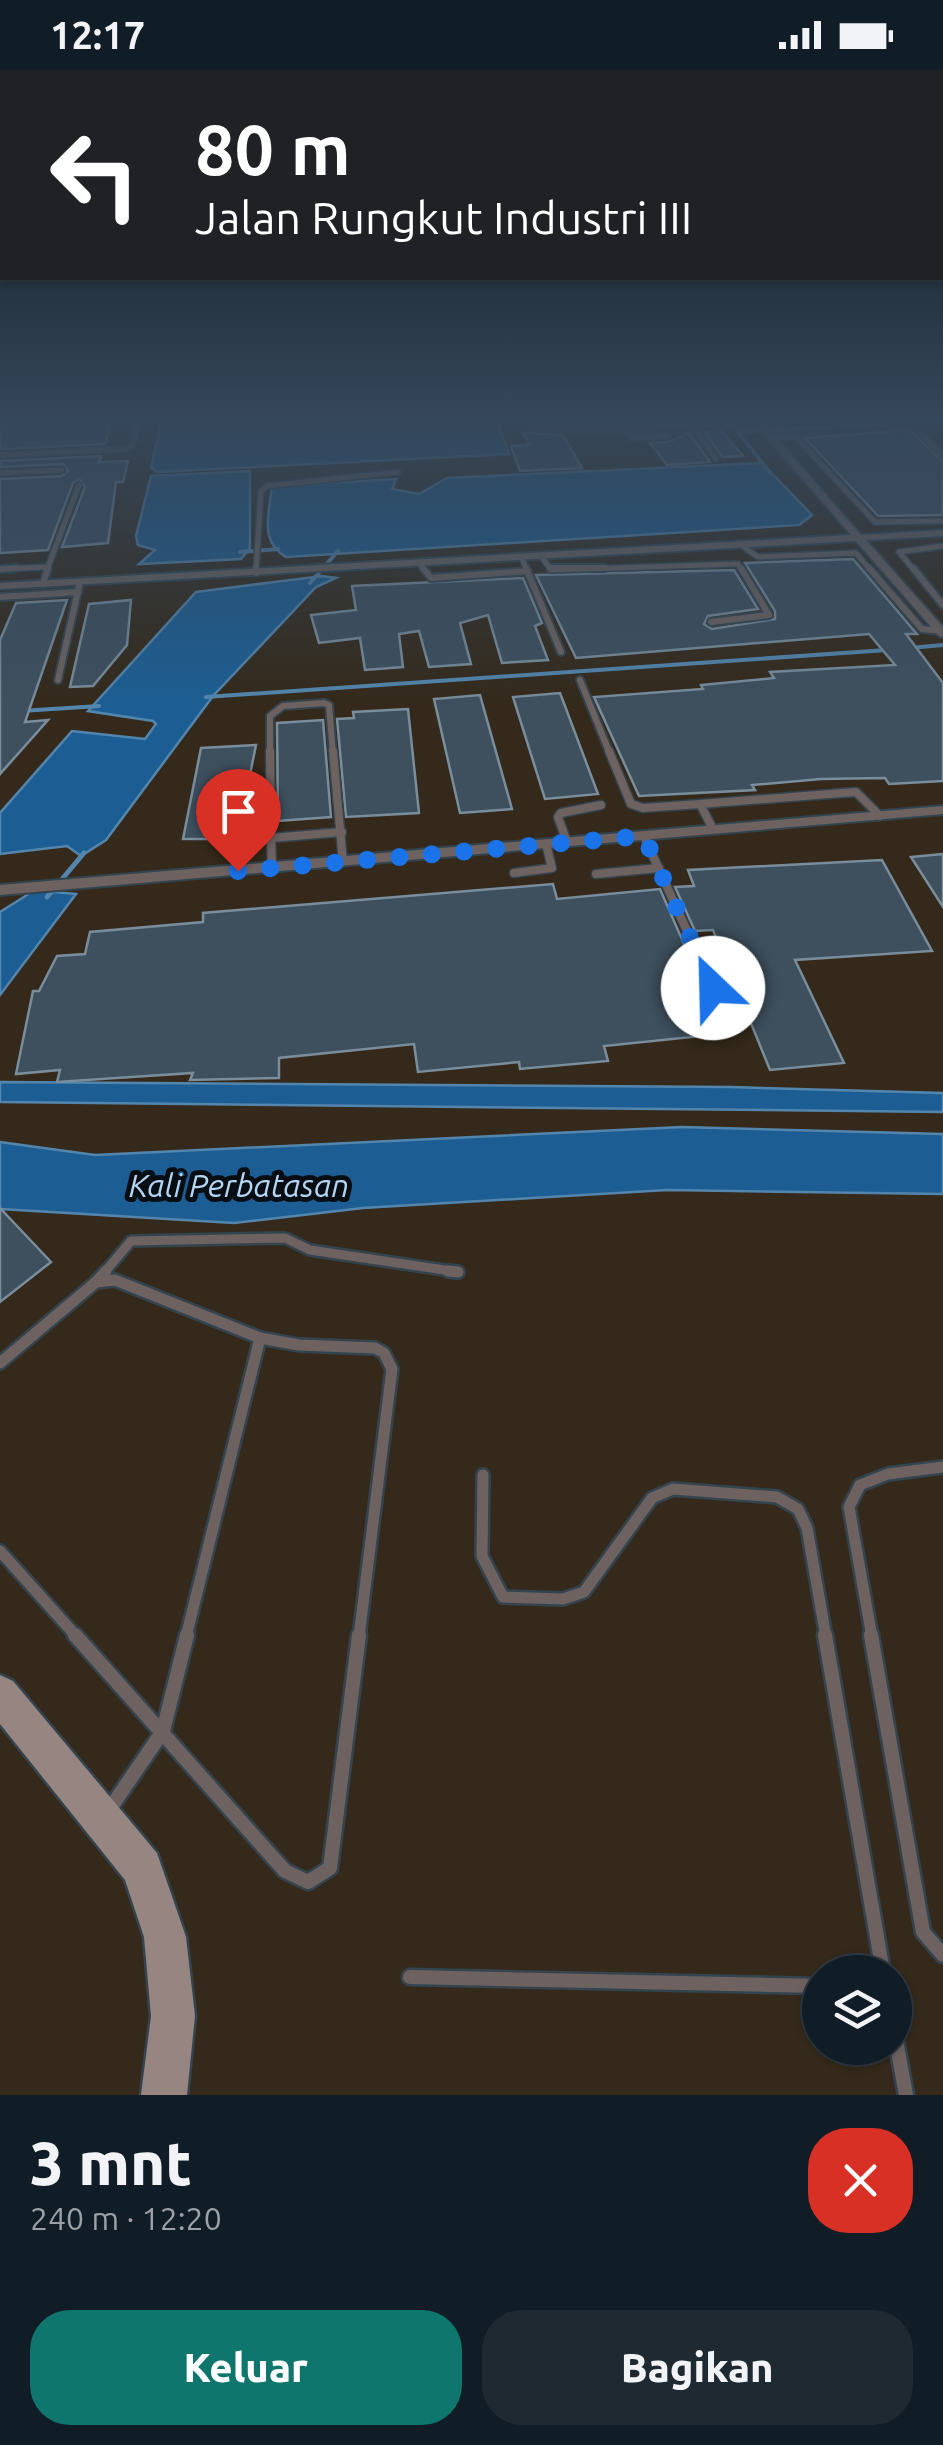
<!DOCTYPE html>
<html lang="id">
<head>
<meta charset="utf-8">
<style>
	body { margin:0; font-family:Ubuntu,sans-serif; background:#1e2932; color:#f1f3f6; height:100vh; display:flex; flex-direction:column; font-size:38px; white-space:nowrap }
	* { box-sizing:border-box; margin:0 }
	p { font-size:32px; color:#9ca1a7 }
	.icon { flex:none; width:55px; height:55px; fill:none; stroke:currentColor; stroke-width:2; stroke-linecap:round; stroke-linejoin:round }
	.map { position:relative; height:2025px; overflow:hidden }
	.sheet { display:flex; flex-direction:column; background:#101c26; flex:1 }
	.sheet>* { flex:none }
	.banner { position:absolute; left:0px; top:0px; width:945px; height:210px; box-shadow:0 2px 8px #0004,0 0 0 2px #303a43; background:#202124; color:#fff; overflow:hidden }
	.fabs { position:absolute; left:802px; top:1885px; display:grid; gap:20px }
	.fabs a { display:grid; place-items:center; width:110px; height:110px; border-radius:50%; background:#101c26; box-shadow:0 2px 8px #0004,0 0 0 2px #303a43; font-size:50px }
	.pin { position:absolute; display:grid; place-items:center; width:85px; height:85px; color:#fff; margin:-102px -42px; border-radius:50% 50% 50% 0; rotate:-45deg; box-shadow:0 0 10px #0007 }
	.pin .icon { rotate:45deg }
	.me { position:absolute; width:110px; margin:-55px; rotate:336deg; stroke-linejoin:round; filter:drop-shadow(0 0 8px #0008) }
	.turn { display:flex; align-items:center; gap:35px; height:210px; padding:0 30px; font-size:45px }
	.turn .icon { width:130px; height:130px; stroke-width:2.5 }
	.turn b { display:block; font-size:70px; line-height:85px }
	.round { display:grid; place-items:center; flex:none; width:105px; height:105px; border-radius:40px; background:#1e2932 }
	.head { display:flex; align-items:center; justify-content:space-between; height:170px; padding:0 30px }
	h1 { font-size:60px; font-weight:800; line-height:75px }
	.action { display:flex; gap:20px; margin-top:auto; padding:20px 30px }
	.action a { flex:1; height:115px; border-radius:40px; background:#0f766e; color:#fff; font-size:40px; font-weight:800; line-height:115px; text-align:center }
	.action a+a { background:#1e2932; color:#f1f3f6 }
	.status { display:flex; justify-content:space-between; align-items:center; height:70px; padding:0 50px; background:#101c26; direction:ltr }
	.status svg { height:28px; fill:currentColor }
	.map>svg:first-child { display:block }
	.industrial { fill:#34291a; fill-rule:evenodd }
	.water { fill:#1c5e93; stroke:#5486ad; stroke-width:2.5 }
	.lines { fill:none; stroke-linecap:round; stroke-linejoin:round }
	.stream-far1 { stroke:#5486ad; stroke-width:4 }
	.stream { stroke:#5486ad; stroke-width:5 }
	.building { fill:#3e505e; stroke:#798d9c; stroke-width:2.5 }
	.lane-far5-casing { stroke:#34444f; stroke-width:8 }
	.lane-far4-casing { stroke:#34444f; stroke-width:10 }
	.lane-far3-casing { stroke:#34444f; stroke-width:11 }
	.lane-far2-casing { stroke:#34444f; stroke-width:14 }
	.lane-far1-casing { stroke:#34444f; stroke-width:16 }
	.lane-casing { stroke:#34444f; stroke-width:19 }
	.street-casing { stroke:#34444f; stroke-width:4 }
	.secondary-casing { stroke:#34444f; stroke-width:5 }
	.lane-far5 { stroke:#6d625f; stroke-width:5 }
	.lane-far4 { stroke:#6d625f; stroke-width:6 }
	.lane-far3 { stroke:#6d625f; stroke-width:8 }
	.lane-far2 { stroke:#6d625f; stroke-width:9 }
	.lane-far1 { stroke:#6d625f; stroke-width:11 }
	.lane { stroke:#6d625f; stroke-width:14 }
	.street { fill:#6d625f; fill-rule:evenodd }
	.secondary { fill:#968580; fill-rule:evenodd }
	.route { stroke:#1a73e8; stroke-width:18; stroke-dasharray:0 32.4 }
	.labels { text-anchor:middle; stroke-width:10; stroke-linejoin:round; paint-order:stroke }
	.water-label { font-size:32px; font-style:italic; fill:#b4d5f3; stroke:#070e13 }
</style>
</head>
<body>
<div class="status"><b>12:17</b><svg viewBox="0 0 49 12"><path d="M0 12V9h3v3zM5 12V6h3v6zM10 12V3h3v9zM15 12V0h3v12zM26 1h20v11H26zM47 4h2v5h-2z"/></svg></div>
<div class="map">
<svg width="943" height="2025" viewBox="0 0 943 2025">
	<rect width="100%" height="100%" fill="#152632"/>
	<path class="industrial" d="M 0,354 L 943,354 L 943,2025 L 0,2025 ZM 820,1902 L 895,1902 L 895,1978 L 820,1978 Z"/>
	<g class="water">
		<path d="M 161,354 L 498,354 L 509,384 L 158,402 L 151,398 Z"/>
		<path d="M 762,393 L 812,445 L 799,455 L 286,487 C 259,471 269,444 272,416 L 396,409 L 392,419 L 419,424 L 447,408 Z"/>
		<path d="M 250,401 L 250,478 L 241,489 L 139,494 L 155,480 L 138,475 L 136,466 L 151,406 Z"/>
		<path d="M 322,506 L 336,508 L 316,517 L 213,626 L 106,770 L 81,786 L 67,776 L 0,784 L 0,743 L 72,661 L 145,669 L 156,654 L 153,651 L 88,641 L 196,522 Z"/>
		<path d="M 35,820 L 76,824 L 0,925 L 0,842 Z"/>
		<path d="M 0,1012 L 731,1017 L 943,1023 L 943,1042 L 0,1032 Z"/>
		<path d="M 682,1057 L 943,1064 L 943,1124 L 667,1120 L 363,1138 L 234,1153 L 0,1139 L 0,1072 L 95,1085 Z"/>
	</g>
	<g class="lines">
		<g class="stream-far1">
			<path d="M 770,403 L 738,362 L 894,354"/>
			<path d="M 240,482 L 278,479"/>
			<path d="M 310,513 L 338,481"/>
			<path d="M 909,578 L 943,575"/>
			<path d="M 206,627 L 887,580"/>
			<path d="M 21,641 L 99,636"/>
		</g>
		<path class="stream" d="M 47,827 L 84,783"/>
	</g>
	<g class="building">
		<path d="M 0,354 L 111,354 L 105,374 L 0,379 Z"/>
		<path d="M 910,360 L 943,391 L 943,445 L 878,446 L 805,368 Z"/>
		<path d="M 721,361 L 743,386 L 722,387 L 704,362 Z"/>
		<path d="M 523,363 L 563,365 L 582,398 L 520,401 L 511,376 L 531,375 Z"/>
		<path d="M 689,363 L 710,392 L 667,395 L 650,373 L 669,372 Z"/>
		<path d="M 101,386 L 99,392 L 128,391 L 123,412 L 116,412 L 108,473 L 62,477 L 85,417 L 79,409 L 73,413 L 48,480 L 0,483 L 0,409 L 62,406 L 68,401 L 63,394 L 0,397 L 0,391 Z"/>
		<path d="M 853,489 L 917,564 L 906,564 L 943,613 L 943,711 L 889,714 L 885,708 L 821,709 L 752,715 L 755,720 L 639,726 L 594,627 L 703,619 L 701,615 L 774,608 L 770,602 L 895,595 L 869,564 L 576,588 L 536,505 L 734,500 L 758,539 L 708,546 L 704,554 L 712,559 L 775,549 L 775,541 L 745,493 Z"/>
		<path d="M 523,508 L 542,553 L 535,556 L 548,590 L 502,593 L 488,545 L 460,553 L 471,594 L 429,597 L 419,561 L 399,564 L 403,597 L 365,600 L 360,568 L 319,573 L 311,545 L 356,540 L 352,516 Z"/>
		<path d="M 67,530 L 25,652 L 48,650 L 0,704 L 0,570 L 16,533 Z"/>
		<path d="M 131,530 L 127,575 L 93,616 L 70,617 L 89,534 Z"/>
		<path d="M 560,623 L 565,636 L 598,724 L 545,729 L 513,627 Z"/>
		<path d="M 480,625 L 512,739 L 460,743 L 434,629 Z"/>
		<path d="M 408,639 L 419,743 L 346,747 L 337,649 L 354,648 L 353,642 Z"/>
		<path d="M 323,650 L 331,747 L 278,751 L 277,653 Z"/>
		<path d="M 256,675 L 237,769 L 183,769 L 201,678 Z"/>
		<path d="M 943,784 L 943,837 L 911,787 Z"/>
		<path d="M 882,790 L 932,881 L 795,890 L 844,993 L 770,1000 L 713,860 L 695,861 L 675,817 L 694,816 L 688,800 Z"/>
		<path d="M 553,814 L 557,829 L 660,819 L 698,906 L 681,908 L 702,966 L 604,976 L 608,991 L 520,999 L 519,992 L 418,1002 L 414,974 L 279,988 L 279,1008 L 190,1010 L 193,1003 L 57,1012 L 60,1000 L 16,1004 L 33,921 L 39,921 L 57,886 L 85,884 L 90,862 L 203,852 L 203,843 Z"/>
		<path d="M 0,1138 L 51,1192 L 0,1232 Z"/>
	</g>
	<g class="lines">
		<g class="lane-far5-casing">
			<g id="lane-far5">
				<path d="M 528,354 L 533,358 L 610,359"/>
				<path d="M 608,354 L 610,359 L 735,354"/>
				<path d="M 692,356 L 716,389"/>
				<path d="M 625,359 L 632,368 L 668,366"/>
				<path d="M 922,365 L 943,385"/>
				<path d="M 770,367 L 796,367 L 875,452 L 943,451"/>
				<path d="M 0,385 L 124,379 L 132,376 L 138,354"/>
				<path d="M 0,403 L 62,400"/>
				<path d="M 741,475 L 758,487 L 856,483 L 871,501"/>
				<path d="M 542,487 L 551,500 L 738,494 L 742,501"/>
				<path d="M 522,488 L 527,501"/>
				<path d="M 420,494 L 425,501"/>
				<path d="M 48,497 L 79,415"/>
				<path d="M 0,499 L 48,497 L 47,501"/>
				<path d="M 256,501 L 261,421 L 267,416 L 398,402"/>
				<path d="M 915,501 L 899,482 L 943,476"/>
			</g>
		</g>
		<g class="lane-far4-casing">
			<g id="lane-far4">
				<path d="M 423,498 L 431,508 L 528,501"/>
				<path d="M 526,498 L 561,582"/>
				<path d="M 550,498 L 605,498"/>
				<path d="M 869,498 L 922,559 L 943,561"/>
				<path d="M 913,498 L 943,535"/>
				<path d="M 0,499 L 17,498"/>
				<path d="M 256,503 L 256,498"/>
				<path d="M 43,514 L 48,498"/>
				<path d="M 0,527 L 78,522"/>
				<path d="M 711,552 L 769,545 L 741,498"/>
				<path d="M 58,610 L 80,512"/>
				<path d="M 580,610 L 610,684"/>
				<path d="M 270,684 L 270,646 L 283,636 L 324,633 L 329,635 L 333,684"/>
			</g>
		</g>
		<g class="lane-far3-casing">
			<g id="lane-far3">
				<path d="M 270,681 L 271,768"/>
				<path d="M 333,681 L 343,792"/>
				<path d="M 609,681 L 631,734 L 643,738 L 700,734"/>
				<path d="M 713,759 L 700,734 L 856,722 L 880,746"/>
				<path d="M 644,766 L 711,914"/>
				<path d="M 567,772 L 558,747 L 561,743 L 601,735"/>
				<path d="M 272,798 L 271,768 L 342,762"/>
				<path d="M 514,803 L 552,798 L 546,774"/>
				<path d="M 596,804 L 659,798"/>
			</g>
		</g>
		<g class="lane-far2-casing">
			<g id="lane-far2">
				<path d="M 710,911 L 713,918"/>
				<path d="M 104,1203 L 131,1171 L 285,1168 L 310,1180 L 458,1202"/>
			</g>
		</g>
		<g class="lane-far1-casing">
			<g id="lane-far1">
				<path d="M 448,1201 L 458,1202"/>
				<path d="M 96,1212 L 106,1201"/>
				<path d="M 260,1268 L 299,1275 L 375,1278 L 384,1283 L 392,1299 L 359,1567"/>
				<path d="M 0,1293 L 96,1212 L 115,1210 L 260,1268 L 186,1567"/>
				<path d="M 483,1405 L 482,1486 L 503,1527 L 563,1529 L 584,1522 L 652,1428 L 673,1419 L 777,1427 L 798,1439 L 807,1458 L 826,1567"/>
				<path d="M 0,1481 L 77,1567"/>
				<path d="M 872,1567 L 849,1437 L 860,1415 L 888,1404 L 943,1397"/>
			</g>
		</g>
		<g class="lane-casing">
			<g id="lane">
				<path d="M 75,1565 L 285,1801 L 308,1812 L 330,1798 L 359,1565"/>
				<path d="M 825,1565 L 883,1902"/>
				<path d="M 871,1565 L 923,1862 L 943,1885"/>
				<path d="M 109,1740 L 163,1661 L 187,1565"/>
				<path d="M 410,1907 L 820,1916"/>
				<path d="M 895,1965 L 906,2025"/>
			</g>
		</g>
		<g class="street-casing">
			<g id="street">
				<path d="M 755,354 L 764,354 L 861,465 L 943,460 L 943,466 L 866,470 L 943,557 L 943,567 L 939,566 L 856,471 L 0,519 L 0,513 L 851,465 Z"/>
				<path d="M 943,736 L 943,744 L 0,825 L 0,815 Z"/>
			</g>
		</g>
		<g class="secondary-casing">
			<path id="secondary" d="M 0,1605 L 13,1611 L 157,1783 L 186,1867 L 195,1946 L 187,2025 L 141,2025 L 151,1946 L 144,1867 L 125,1810 L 0,1654 Z"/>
		</g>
		<use href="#lane-far5" class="lane-far5"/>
		<use href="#lane-far4" class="lane-far4"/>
		<use href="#lane-far3" class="lane-far3"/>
		<use href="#lane-far2" class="lane-far2"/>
		<use href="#lane-far1" class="lane-far1"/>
		<use href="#lane" class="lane"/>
		<use href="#street" class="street"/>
		<use href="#secondary" class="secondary"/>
	</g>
	<linearGradient id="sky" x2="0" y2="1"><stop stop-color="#0c151c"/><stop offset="0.55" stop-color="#35475a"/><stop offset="1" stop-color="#35475a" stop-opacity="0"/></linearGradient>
	<rect width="943" height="638" fill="url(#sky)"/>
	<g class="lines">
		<path class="route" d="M 238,801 L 644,766 L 713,918"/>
	</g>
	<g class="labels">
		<g class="water-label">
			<text x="239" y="1127">Kali Perbatasan</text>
		</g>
	</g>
</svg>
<div class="fabs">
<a><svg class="icon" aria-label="layers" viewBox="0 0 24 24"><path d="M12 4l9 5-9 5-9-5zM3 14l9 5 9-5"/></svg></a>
</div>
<div class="pin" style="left:238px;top:801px;background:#d93025"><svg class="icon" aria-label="arrive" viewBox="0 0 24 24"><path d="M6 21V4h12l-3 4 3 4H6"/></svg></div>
<svg class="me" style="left:713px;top:918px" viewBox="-20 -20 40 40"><circle r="19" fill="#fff"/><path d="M0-13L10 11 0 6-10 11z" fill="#1a73e8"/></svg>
<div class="banner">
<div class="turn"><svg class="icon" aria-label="left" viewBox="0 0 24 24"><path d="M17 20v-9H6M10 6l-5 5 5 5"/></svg><div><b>80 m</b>Jalan Rungkut Industri III</div></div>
</div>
</div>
<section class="sheet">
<div class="head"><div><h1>3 mnt</h1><p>240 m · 12:20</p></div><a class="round" style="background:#d93025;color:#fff"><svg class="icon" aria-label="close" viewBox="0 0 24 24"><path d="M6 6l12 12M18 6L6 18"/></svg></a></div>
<div class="action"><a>Keluar</a><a>Bagikan</a></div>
</section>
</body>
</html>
